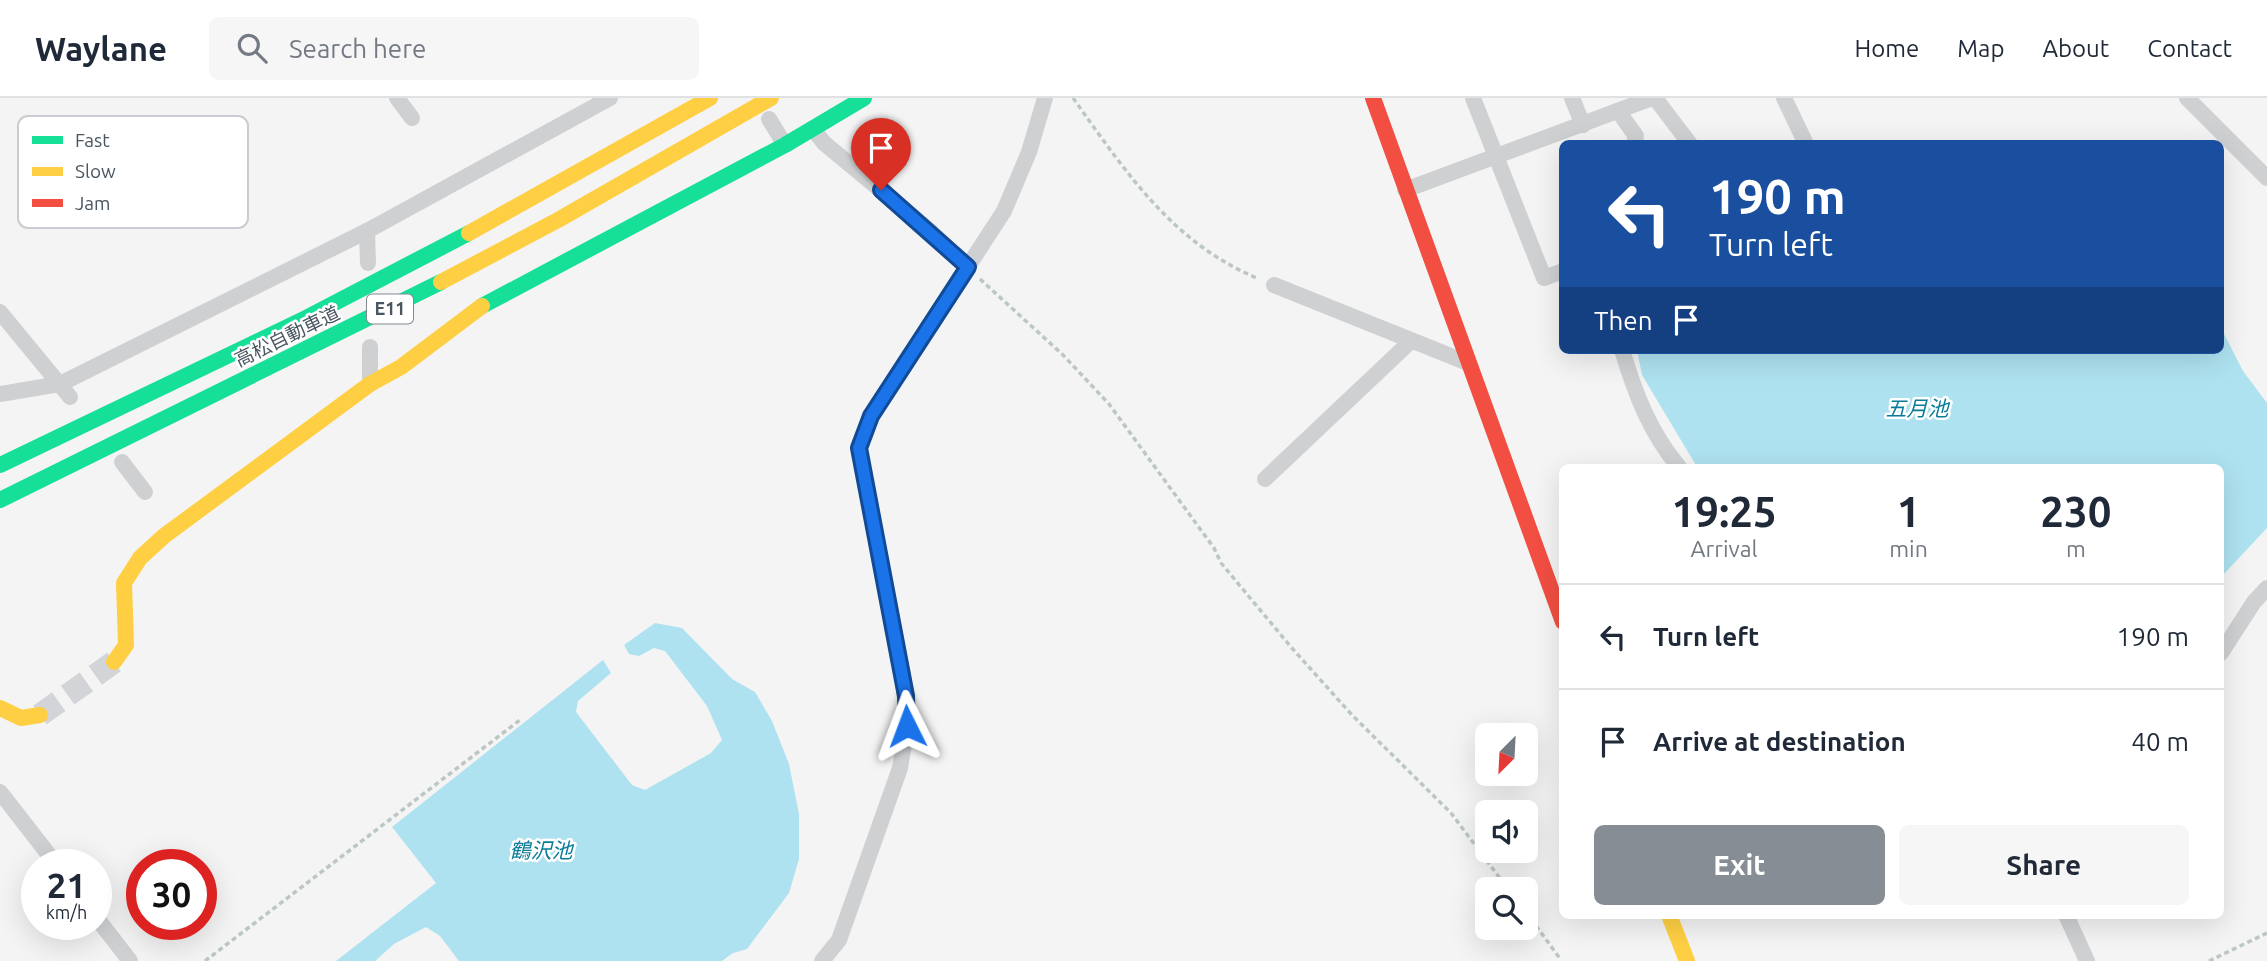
<!DOCTYPE html>
<html lang="en">
<head>
<meta charset="utf-8">
<style>
	body { margin:0; font-family:Ubuntu,"Noto Sans JP",sans-serif; background:#f6f6f7; color:#1f2937; height:100vh; display:flex; flex-direction:column; font-size:26px; white-space:nowrap }
	* { box-sizing:border-box; margin:0 }
	p { font-size:23px; color:#747a83 }
	.icon { flex:none; width:38px; height:38px; fill:none; stroke:currentColor; stroke-width:2; stroke-linecap:round; stroke-linejoin:round }
	.map { position:relative; flex:1; overflow:hidden }
	.details { position:absolute; left:1559px; top:366px; width:665px; height:455px; display:flex; flex-direction:column; background:#fff; border-radius:10px; box-shadow:0 7px 28px #0002 }
	.details>* { flex:none }
	.hud { position:absolute; left:1559px; top:42px; width:665px; height:214px; border-radius:10px; box-shadow:0 7px 28px #0002; background:#1a4fa0; color:#fff; overflow:hidden }
	.needle { width:46px; rotate:204deg }
	.fabs { position:absolute; left:1475px; top:625px; display:grid; gap:14px }
	.fabs a { display:grid; place-items:center; width:63px; height:63px; border-radius:10px; background:#fff; box-shadow:0 7px 28px #0002; font-size:35px }
	.speed { position:absolute; left:21px; top:751px; display:flex; gap:14px; font-size:35px; font-weight:700; text-align:center }
	.speed>* { display:grid; place-content:center; width:91px; height:91px; border-radius:50%; background:#fff; box-shadow:0 7px 28px #0002; line-height:1 }
	.speed small { font-size:18px; font-weight:400 }
	.speed .limit { border:10px solid #d22; background:#fff; color:#111 }
	.pin { position:absolute; display:grid; place-items:center; width:60px; height:60px; color:#fff; margin:-72px -30px; border-radius:50% 50% 50% 0; rotate:-45deg; box-shadow:0 0 7px #0007 }
	.pin .icon { rotate:45deg }
	.me { position:absolute; width:77px; margin:-38px; rotate:357deg; stroke-linejoin:round; filter:drop-shadow(0 0 5px #0008) }
	.turn { display:flex; align-items:center; gap:24px; height:147px; padding:0 35px; font-size:32px }
	.turn .icon { width:91px; height:91px; stroke-width:2.5 }
	.turn b { display:block; font-size:49px; line-height:60px }
	.then { display:flex; align-items:center; height:66px; padding:0 35px; background:#0003; gap:14px; font-size:26px }
	.eta { display:flex; justify-content:space-evenly; align-items:center; height:119px; text-align:center }
	.eta b { font-size:42px; font-weight:700; line-height:49px }
	.primary-button { display:flex; gap:14px; margin-top:auto; padding:14px 35px }
	.primary-button a { flex:1; height:80px; border-radius:10px; background:#868d94; color:#fff; font-size:28px; font-weight:700; line-height:80px; text-align:center }
	.primary-button a+a { background:#f6f6f7; color:#1f2937 }
	ul { padding:0; list-style:none }
	li { display:flex; align-items:center; gap:21px; height:105px; padding:0 35px; border-top:2px solid #e0e1e3 }
	li div { flex:1 }
	li b { display:block; font-size:26px }
	li em { font-style:normal }
	header { display:flex; align-items:center; gap:42px; box-sizing:border-box; height:98px; padding:0 35px; background:#fff; border-bottom:2px solid #e0e1e3 }
	header strong { font-size:33px }
	nav { display:flex; gap:38px; margin-inline-start:auto; font-size:24px }
	.search { width:490px; height:63px; background:#f6f6f7; display:flex; align-items:center; gap:18px; box-sizing:border-box; padding:0 24px; border-radius:10px; color:#747a83; font-size:26px }
	.map>svg:first-child { display:block }
	.water { fill:#aee2f0 }
	.lines { fill:none; stroke-linecap:round; stroke-linejoin:round }
	.secondary-tunnel { stroke:#d2d4d7; stroke-width:23; stroke-dasharray:23 11; stroke-linecap:butt }
	.path { stroke:#bcc7c4; stroke-width:3.5; stroke-dasharray:5 3.5; stroke-linecap:butt }
	.street { stroke:#ced0d2; stroke-width:16 }
	.fast { stroke:#16e098; stroke-width:16 }
	.slow { stroke:#ffcf43; stroke-width:16 }
	.jam { stroke:#f24e42; stroke-width:16 }
	.route-casing { stroke:#114b97; stroke-width:18 }
	.route { stroke:#1a73e8; stroke-width:12 }
	.labels { text-anchor:middle; stroke-width:5; stroke-linejoin:round; paint-order:stroke }
	.shield { fill:#fff; stroke:#808990; stroke-width:2 }
	.shield-label { font-size:18px; font-weight:bold; fill:#4a5661 }
	.street-label { font-size:19px; fill:#4a5661; stroke:#fff }
	.water-label { font-size:21px; font-style:italic; fill:#0c7c9b; stroke:#fff }
	.key { fill:#fff; stroke:#c9ccd0; stroke-width:2 }
	.key-label { font-size:19px; fill:#4a5661 }
</style>
</head>
<body>
<header>
<strong>Waylane</strong>
<div class="search"><svg class="icon" aria-label="search" viewBox="0 0 24 24"><circle cx="10" cy="10" r="6"/><path d="M15 15l6 6"/></svg>Search here</div>
<nav><a>Home</a><a>Map</a><a>About</a><a>Contact</a></nav>
</header>
<div class="map">
<svg width="2267" height="863" viewBox="0 0 2267 863">
	<rect width="100%" height="100%" fill="#f4f4f4"/>
	<g class="water">
		<path d="M 2221,230 L 2243,273 L 2267,305 L 2267,430 L 2221,479 L 2221,369 L 1697,369 L 1642,277 L 1637,252 L 2221,252 Z"/>
		<path d="M 655,525 L 682,530 L 732,581 L 755,594 L 772,623 L 789,666 L 799,716 L 799,761 L 789,795 L 747,851 L 733,855 L 722,863 L 459,863 L 440,838 L 426,829 L 394,846 L 375,863 L 336,863 L 436,785 L 392,729 L 603,562 L 611,575 L 578,603 L 576,614 L 632,687 L 645,692 L 711,655 L 722,642 L 707,608 L 665,553 L 654,550 L 639,558 L 629,556 L 624,547 Z"/>
	</g>
	<g class="lines">
		<path class="secondary-tunnel" d="M 40,617 L 114,564"/>
		<g class="path">
			<path d="M 1073,0 C 1126,74 1172,145 1259,181"/>
			<path d="M 980,181 L 1063,257 L 1109,306 L 1214,450 L 1221,465 L 1291,549 L 1352,617 L 1451,715 L 1508,791"/>
			<path d="M 1526,814 L 1561,862"/>
			<path d="M 205,863 L 520,622"/>
			<path d="M 2209,863 L 2267,835"/>
		</g>
		<g class="street">
			<path d="M 397,0 L 412,20"/>
			<path d="M 1473,0 L 1544,180 L 1563,173"/>
			<path d="M 1572,0 L 1583,27"/>
			<path d="M 1655,0 L 1690,46"/>
			<path d="M 1784,0 L 1806,46"/>
			<path d="M 2187,0 L 2267,80"/>
			<path d="M 1618,13 L 1636,38 L 1634,46"/>
			<path d="M 769,21 L 785,47"/>
			<path d="M 813,31 L 824,45 L 930,133 L 968,169"/>
			<path d="M 1405,92 L 1652,0"/>
			<path d="M 367,133 L 368,165"/>
			<path d="M 1274,187 L 1468,265"/>
			<path d="M 0,214 L 70,299"/>
			<path d="M 370,249 L 370,286"/>
			<path d="M 1622,252 C 1635,295 1650,335 1679,369"/>
			<path d="M 0,296 L 60,286 L 367,133 L 610,0"/>
			<path d="M 122,364 L 145,394"/>
			<path d="M 1265,381 L 1411,243"/>
			<path d="M 2221,555 L 2254,504 L 2267,490"/>
			<path d="M 0,694 L 56,766"/>
			<path d="M 2066,817 L 2087,863"/>
			<path d="M 96,819 L 130,863"/>
			<path d="M 822,863 L 839,842 L 900,670 L 907,628 L 907,599 L 859,350 L 871,318 L 1004,113 L 1029,54 L 1045,0"/>
		</g>
		<g class="fast">
			<path d="M 482,208 L 785,47 L 864,0"/>
			<path d="M 0,367 L 302,222 L 469,135"/>
			<path d="M 0,402 L 441,184"/>
		</g>
		<g class="slow">
			<path d="M 469,135 L 710,0"/>
			<path d="M 441,184 L 558,122 L 771,0"/>
			<path d="M 114,564 L 126,547 L 124,485 L 140,460 L 164,438 L 370,286 L 401,269 L 482,208"/>
			<path d="M 0,610 L 21,620 L 40,617"/>
			<path d="M 1669,817 L 1687,863"/>
		</g>
		<path class="jam" d="M 1373,0 L 1563,524"/>
	</g>
	<g class="lines">
		<g class="route-casing">
			<path id="route" d="M 881,92 L 968,169 L 871,318 L 859,350 L 906,598 L 907,628"/>
		</g>
		<use href="#route" class="route"/>
	</g>
	<g class="labels">
		<rect class="shield" x="367" y="196.5" width="46" height="29" rx="5"/>
		<g class="shield-label">
			<text x="390" y="217">E11</text>
		</g>
		<g class="street-label">
			<text transform="translate(287 238) rotate(-26)" y="7">高松自動車道</text>
		</g>
		<g class="water-label">
			<text x="1917" y="318">五月池</text>
			<text x="541" y="760">鶴沢池</text>
		</g>
	</g>
	<rect x="18" y="18" width="230" height="112" rx="10" class="key"/>
	<rect x="32" y="38" width="31" height="8" fill="#16e098"/>
	<rect x="32" y="69" width="31" height="9" fill="#ffcf43"/>
	<rect x="32" y="101" width="31" height="8" fill="#f24e42"/>
	<g class="key-label">
		<text x="75" y="49">Fast</text>
		<text x="75" y="80">Slow</text>
		<text x="75" y="112">Jam</text>
	</g>
</svg>
<div class="fabs">
<a><svg class="needle" viewBox="-14 -14 28 28"><path d="M0-13l5 13h-10z" fill="#e53935"/><path d="M0 13l5-13h-10z" fill="#747a83"/></svg></a>
<a><svg class="icon" aria-label="sound" viewBox="0 0 24 24"><path d="M4 9h4l5-4v14l-5-4H4zM17 9q2 3 0 6"/></svg></a>
<a><svg class="icon" aria-label="search" viewBox="0 0 24 24"><circle cx="10" cy="10" r="6"/><path d="M15 15l6 6"/></svg></a>
</div>
<div class="speed"><div>21<small>km/h</small></div><div class="limit">30</div></div>
<div class="pin" style="left:881px;top:92px;background:#d93025"><svg class="icon" aria-label="arrive" viewBox="0 0 24 24"><path d="M6 21V4h12l-3 4 3 4H6"/></svg></div>
<svg class="me" style="left:907px;top:628px" viewBox="-20 -20 40 40"><path d="M0-17L14 15 0 8-14 15z" fill="#1a73e8" stroke="#fff" stroke-width="4"/></svg>
<div class="hud">
<div class="turn"><svg class="icon" aria-label="left" viewBox="0 0 24 24"><path d="M17 20v-9H6M10 6l-5 5 5 5"/></svg><div><b>190 m</b>Turn left</div></div>
<div class="then">Then<svg class="icon" aria-label="arrive" viewBox="0 0 24 24"><path d="M6 21V4h12l-3 4 3 4H6"/></svg></div>
</div>
<section class="details">
<div class="eta">
<div><b>19:25</b><p>Arrival</p></div>
<div><b>1</b><p>min</p></div>
<div><b>230</b><p>m</p></div>
</div>
<ul>
<li><svg class="icon" aria-label="left" viewBox="0 0 24 24"><path d="M17 20v-9H6M10 6l-5 5 5 5"/></svg><div><b>Turn left</b></div><em>190 m</em></li>
<li><svg class="icon" aria-label="arrive" viewBox="0 0 24 24"><path d="M6 21V4h12l-3 4 3 4H6"/></svg><div><b>Arrive at destination</b></div><em>40 m</em></li>
</ul>
<div class="primary-button"><a>Exit</a><a>Share</a></div>
</section>
</div>
</body>
</html>
